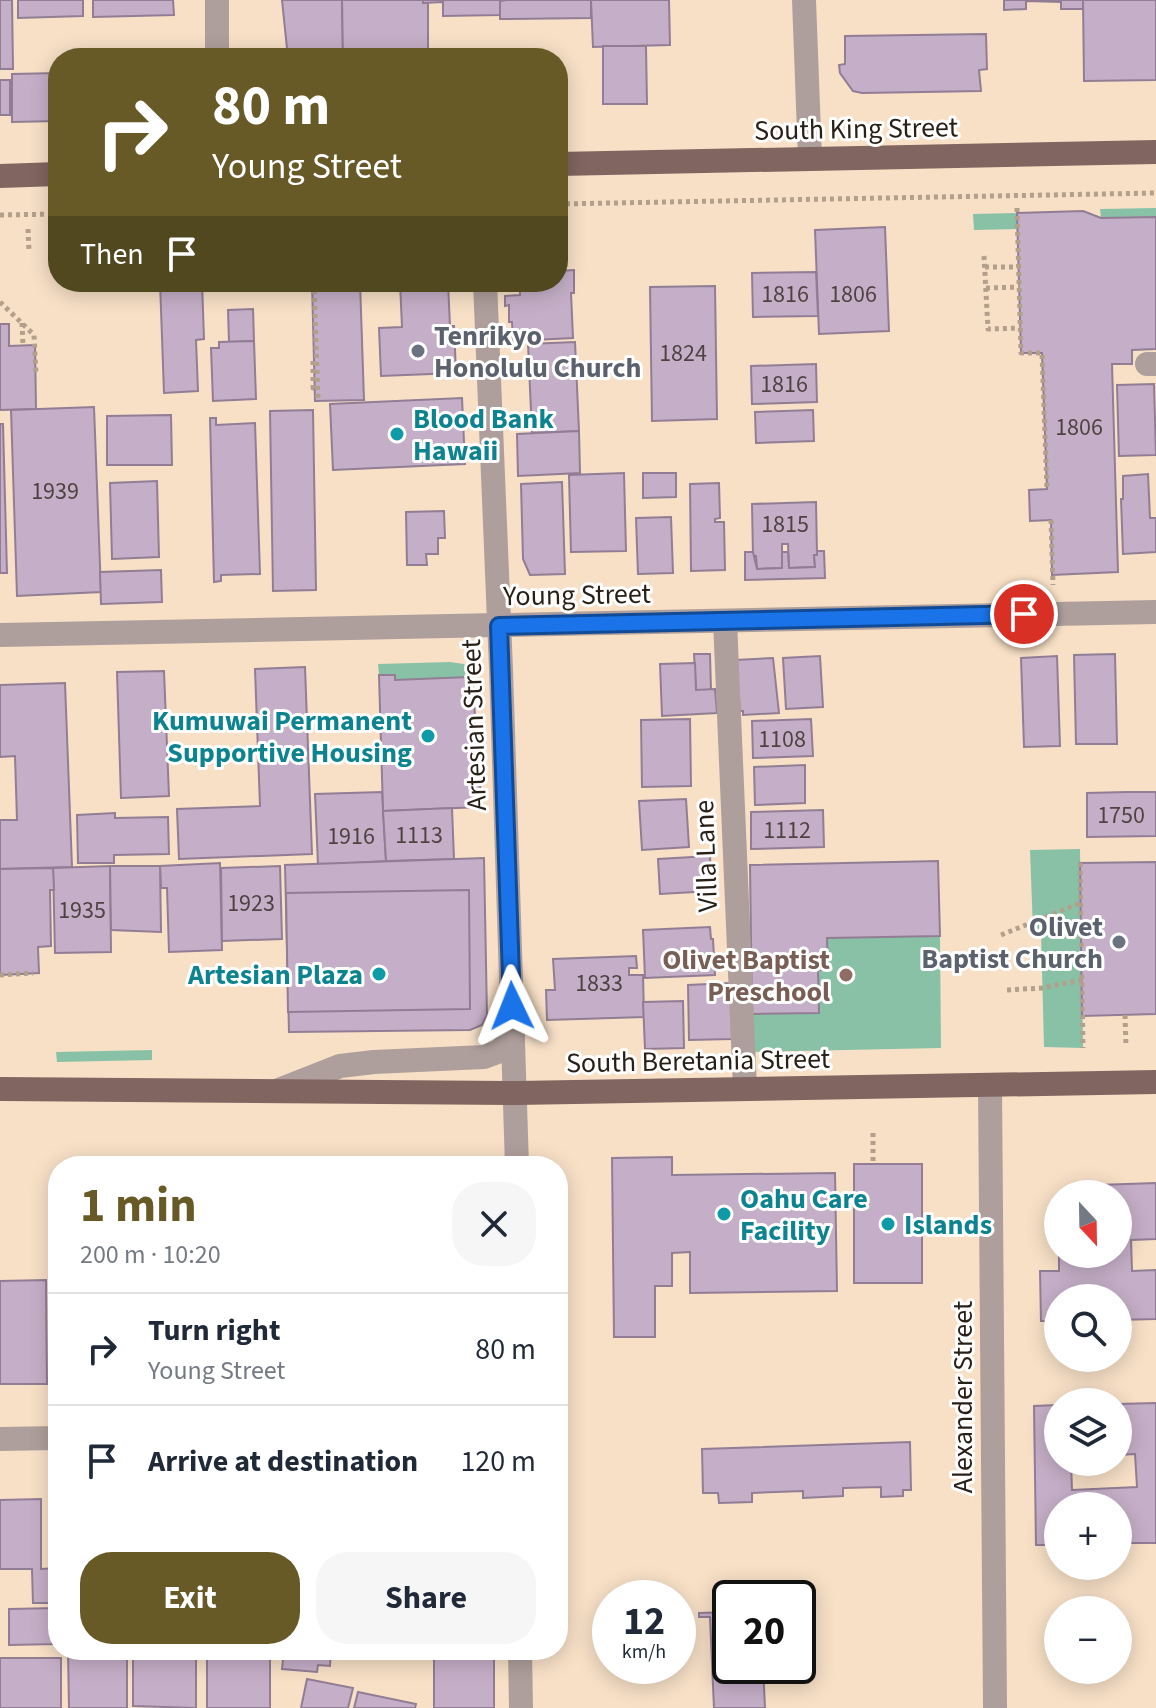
<!DOCTYPE html>
<html lang="en">
<head>
<meta charset="utf-8">
<style>
	body { margin:0; font-family:"Source Sans 3",sans-serif; background:#f6f6f7; color:#1f2937; height:100vh; display:flex; flex-direction:column; font-size:30px; white-space:nowrap }
	* { box-sizing:border-box; margin:0 }
	p { font-size:26px; color:#747a83 }
	.icon { flex:none; width:44px; height:44px; fill:none; stroke:currentColor; stroke-width:2; stroke-linecap:round; stroke-linejoin:round }
	.map { position:relative; flex:1; overflow:hidden }
	.panel { position:absolute; left:48px; top:1156px; width:520px; height:504px; display:flex; flex-direction:column; background:#fff; border-radius:32px; box-shadow:0 4px 20px #0003 }
	.panel>* { flex:none }
	.guide { position:absolute; left:48px; top:48px; width:520px; height:244px; border-radius:32px; box-shadow:0 4px 20px #0003; background:#675a27; color:#fff; overflow:hidden }
	.needle { width:52px; rotate:158deg }
	.fabs { position:absolute; left:1044px; top:1180px; display:grid; gap:16px }
	.fabs a { display:grid; place-items:center; width:88px; height:88px; border-radius:50%; background:#fff; box-shadow:0 4px 20px #0003; font-size:40px }
	.speed { position:absolute; left:592px; top:1580px; display:flex; gap:16px; font-size:40px; font-weight:700; text-align:center }
	.speed>* { display:grid; place-content:center; width:104px; height:104px; border-radius:50%; background:#fff; box-shadow:0 4px 20px #0003; line-height:1 }
	.speed small { font-size:20px; font-weight:400 }
	.speed .limit { border:4px solid #111; border-radius:12px; background:#fff; color:#111 }
	.pin { position:absolute; display:grid; place-items:center; width:68px; height:68px; color:#fff; margin:-34px; border:4px solid #fff; border-radius:50%; box-shadow:0 2px 8px #0007 }
	.me { position:absolute; width:88px; margin:-44px; rotate:358deg; stroke-linejoin:round; filter:drop-shadow(0 0 6px #0008) }
	.turn { display:flex; align-items:center; gap:28px; height:168px; padding:0 32px; font-size:36px }
	.turn .icon { width:104px; height:104px; stroke-width:2.5 }
	.turn b { display:block; font-size:56px; line-height:68px }
	.then { display:flex; align-items:center; height:76px; padding:0 32px; background:#0003; gap:16px; font-size:30px }
	.round { display:grid; place-items:center; flex:none; width:84px; height:84px; border-radius:32px; background:#f6f6f7 }
	.headline { display:flex; align-items:center; justify-content:space-between; height:136px; padding:0 32px }
	h1 { font-size:48px; font-weight:700; line-height:60px; color:#675a27 }
	.cta { display:flex; gap:16px; margin-top:auto; padding:16px 32px }
	.cta a { flex:1; height:92px; border-radius:32px; background:#675a27; color:#fff; font-size:32px; font-weight:700; line-height:92px; text-align:center }
	.cta a+a { background:#f6f6f7; color:#1f2937 }
	ul { padding:0; list-style:none }
	li { display:flex; align-items:center; gap:24px; height:112px; padding:0 32px; border-top:2px solid #e0e1e3 }
	li div { flex:1 }
	li b { display:block; font-size:30px }
	li em { font-style:normal }
	.map>svg:first-child { display:block }
	.green { fill:#88c1a6 }
	.building { fill:#c5afc8; stroke:#927d95; stroke-width:2 }
	.lines { fill:none; stroke-linecap:round; stroke-linejoin:round }
	.path { stroke:#b3a08c; stroke-width:5; stroke-dasharray:4 4; stroke-linecap:butt }
	.minor { stroke:#af9f9c; stroke-width:24 }
	.major { stroke:#816560; stroke-width:24 }
	.route-casing { stroke:#114b97; stroke-width:20 }
	.route { stroke:#1a73e8; stroke-width:14 }
	.worship-dot { fill:#6b7280; stroke:#fff; stroke-width:3 }
	.culture-dot { fill:#0f9aa8; stroke:#fff; stroke-width:3 }
	.education-dot { fill:#8d6e63; stroke:#fff; stroke-width:3 }
	.labels { text-anchor:middle; stroke-width:6; stroke-linejoin:round; paint-order:stroke }
	.number-label { font-size:24px; fill:#4f4342 }
	.street-label { font-size:28px; fill:#281f16; stroke:#fff }
	.worship-label { font-size:28px; font-weight:bold; fill:#5b616d; stroke:#fff; text-anchor:start }
	.culture-label { font-size:28px; font-weight:bold; fill:#0d838f; stroke:#fff; text-anchor:start }
	.education-label { font-size:28px; font-weight:bold; fill:#785e54; stroke:#fff; text-anchor:end }
</style>
</head>
<body>
<div class="map">
<svg width="1156" height="1708" viewBox="0 0 1156 1708">
	<rect width="100%" height="100%" fill="#f8e0c7"/>
	<g class="green">
		<path d="M 1156,208 L 1156,217 L 1101,218 L 1100,209 Z"/>
		<path d="M 1017,213 L 1018,229 L 974,230 L 973,214 Z"/>
		<path d="M 450,662 L 464,664 L 473,670 L 474,690 L 469,690 L 469,678 L 395,680 L 394,675 L 379,675 L 378,664 Z"/>
		<path d="M 1080,849 L 1083,1048 L 1044,1047 L 1041,931 L 1033,930 L 1030,850 Z"/>
		<path d="M 940,936 L 941,1048 L 753,1052 L 752,1014 L 819,1013 L 818,970 L 827,969 L 827,938 Z"/>
		<path d="M 152,1050 L 152,1060 L 57,1062 L 56,1052 Z"/>
	</g>
	<g class="building">
		<path d="M 0,0 L 12,0 L 13,69 L 0,69 Z"/>
		<path d="M 18,0 L 83,0 L 83,16 L 18,18 Z"/>
		<path d="M 93,0 L 173,0 L 174,15 L 93,17 Z"/>
		<path d="M 282,0 L 342,0 L 343,58 L 288,58 Z"/>
		<path d="M 342,0 L 423,0 L 423,3 L 428,2 L 428,58 L 343,58 Z"/>
		<path d="M 423,0 L 507,0 L 507,1 L 500,1 L 500,15 L 443,16 L 443,2 L 423,3 Z"/>
		<path d="M 507,0 L 591,0 L 591,18 L 500,19 L 500,1 Z"/>
		<path d="M 591,0 L 669,0 L 670,45 L 593,47 Z"/>
		<path d="M 1004,0 L 1083,0 L 1083,9 L 1061,9 L 1061,2 L 1026,1 L 1026,9 L 1004,10 Z"/>
		<path d="M 1083,0 L 1156,0 L 1156,80 L 1084,81 Z"/>
		<path d="M 986,34 L 987,69 L 979,70 L 981,91 L 862,93 L 853,91 L 840,73 L 839,65 L 845,64 L 845,36 Z"/>
		<path d="M 603,46 L 646,46 L 647,104 L 603,104 Z"/>
		<path d="M 58,73 L 58,121 L 12,122 L 12,74 Z"/>
		<rect x="0" y="80" width="10" height="35"/>
		<path d="M 1083,211 L 1101,218 L 1156,217 L 1156,349 L 1132,350 L 1132,364 L 1112,364 L 1118,572 L 1052,575 L 1051,520 L 1030,521 L 1029,490 L 1047,489 L 1042,353 L 1021,353 L 1017,213 Z"/>
		<path d="M 885,227 L 889,331 L 819,334 L 815,230 Z"/>
		<path d="M 574,270 L 574,293 L 571,293 L 573,338 L 513,341 L 512,322 L 509,322 L 509,305 L 505,306 L 505,296 L 520,295 L 520,282 L 558,282 L 558,271 Z"/>
		<path d="M 816,272 L 818,316 L 753,317 L 752,273 Z"/>
		<path d="M 160,282 L 202,282 L 204,339 L 196,340 L 198,391 L 164,393 Z"/>
		<path d="M 312,282 L 360,282 L 364,400 L 315,401 Z"/>
		<path d="M 400,282 L 448,282 L 450,326 L 454,326 L 456,373 L 381,376 L 379,328 L 402,327 Z"/>
		<path d="M 715,286 L 717,419 L 652,421 L 650,287 Z"/>
		<path d="M 253,309 L 254,341 L 229,342 L 228,310 Z"/>
		<path d="M 0,324 L 9,324 L 9,346 L 35,345 L 36,409 L 0,410 Z"/>
		<path d="M 254,341 L 256,399 L 213,401 L 211,348 L 219,348 L 219,342 Z"/>
		<path d="M 575,342 L 579,431 L 532,433 L 528,344 Z"/>
		<path d="M 816,364 L 817,402 L 752,404 L 751,366 Z"/>
		<path d="M 1154,384 L 1156,455 L 1119,456 L 1117,385 Z"/>
		<path d="M 462,398 L 465,464 L 333,470 L 330,404 Z"/>
		<path d="M 94,407 L 101,592 L 17,596 L 11,410 Z"/>
		<path d="M 313,410 L 316,590 L 273,591 L 270,411 Z"/>
		<path d="M 813,410 L 814,441 L 756,443 L 755,412 Z"/>
		<path d="M 171,415 L 172,465 L 107,465 L 107,416 Z"/>
		<path d="M 210,418 L 216,418 L 216,425 L 255,423 L 260,574 L 221,575 L 221,581 L 214,582 Z"/>
		<path d="M 0,424 L 3,424 L 7,573 L 0,573 Z"/>
		<path d="M 579,431 L 580,473 L 518,476 L 517,434 Z"/>
		<path d="M 624,473 L 626,551 L 571,552 L 569,475 Z"/>
		<path d="M 643,473 L 676,473 L 676,497 L 643,498 Z"/>
		<path d="M 1148,474 L 1150,518 L 1156,518 L 1156,552 L 1123,554 L 1121,499 L 1123,499 L 1123,476 Z"/>
		<path d="M 157,481 L 159,557 L 112,559 L 110,483 Z"/>
		<path d="M 562,482 L 565,574 L 530,575 L 523,559 L 521,484 Z"/>
		<path d="M 719,483 L 720,518 L 715,519 L 715,522 L 724,522 L 725,570 L 691,571 L 690,484 Z"/>
		<path d="M 816,502 L 817,555 L 814,555 L 815,567 L 789,568 L 788,544 L 782,544 L 782,568 L 757,569 L 756,556 L 753,556 L 752,504 Z"/>
		<path d="M 444,511 L 445,538 L 438,538 L 438,554 L 426,554 L 427,565 L 407,565 L 406,512 Z"/>
		<path d="M 671,517 L 673,573 L 638,574 L 636,518 Z"/>
		<path d="M 817,551 L 824,551 L 825,578 L 745,580 L 745,552 L 753,552 L 757,569 L 782,568 L 782,552 L 788,552 L 789,568 L 815,567 L 814,555 L 817,555 Z"/>
		<path d="M 161,570 L 162,602 L 101,604 L 100,572 Z"/>
		<path d="M 694,654 L 710,654 L 711,690 L 696,690 Z"/>
		<path d="M 1115,654 L 1117,744 L 1076,744 L 1074,655 Z"/>
		<path d="M 820,656 L 823,707 L 786,709 L 783,658 Z"/>
		<path d="M 1057,656 L 1060,746 L 1024,747 L 1021,658 Z"/>
		<path d="M 773,658 L 779,713 L 743,715 L 743,711 L 740,711 L 736,660 Z"/>
		<path d="M 695,663 L 696,690 L 715,689 L 717,713 L 662,716 L 660,664 Z"/>
		<path d="M 305,667 L 312,854 L 179,859 L 177,809 L 260,806 L 255,669 Z"/>
		<path d="M 164,671 L 169,796 L 121,798 L 117,672 Z"/>
		<path d="M 379,675 L 395,675 L 395,680 L 469,677 L 469,690 L 474,690 L 477,782 L 480,782 L 481,807 L 383,811 Z"/>
		<path d="M 65,683 L 72,867 L 0,869 L 0,820 L 17,820 L 15,756 L 0,757 L 0,685 Z"/>
		<path d="M 690,719 L 691,786 L 642,787 L 641,720 Z"/>
		<path d="M 811,719 L 813,756 L 753,758 L 752,721 Z"/>
		<path d="M 805,765 L 805,803 L 755,805 L 754,767 Z"/>
		<path d="M 382,792 L 386,861 L 318,865 L 315,794 Z"/>
		<path d="M 1127,792 L 1156,792 L 1156,836 L 1087,837 L 1087,793 Z"/>
		<path d="M 686,799 L 689,847 L 642,850 L 639,801 Z"/>
		<path d="M 452,808 L 454,859 L 386,861 L 383,811 Z"/>
		<path d="M 823,810 L 824,847 L 751,849 L 751,812 Z"/>
		<path d="M 115,813 L 115,818 L 168,817 L 169,854 L 114,855 L 114,863 L 78,863 L 77,815 Z"/>
		<path d="M 710,856 L 712,891 L 660,894 L 658,859 Z"/>
		<path d="M 484,858 L 487,1015 L 482,1025 L 470,1030 L 289,1032 L 285,865 Z"/>
		<path d="M 938,861 L 940,936 L 827,938 L 828,970 L 818,970 L 819,1013 L 752,1014 L 750,865 Z"/>
		<path d="M 1156,862 L 1156,1014 L 1082,1016 L 1080,863 Z"/>
		<path d="M 220,863 L 222,950 L 169,952 L 167,888 L 161,888 L 160,866 Z"/>
		<path d="M 110,866 L 111,952 L 55,953 L 53,868 Z"/>
		<path d="M 110,866 L 160,866 L 161,932 L 111,930 Z"/>
		<path d="M 280,866 L 282,939 L 222,941 L 221,868 Z"/>
		<path d="M 53,868 L 54,890 L 50,890 L 51,946 L 38,947 L 39,973 L 0,975 L 0,869 Z"/>
		<path d="M 469,890 L 470,1009 L 288,1012 L 286,893 Z"/>
		<path d="M 710,927 L 711,939 L 713,939 L 715,975 L 645,978 L 643,930 Z"/>
		<path d="M 636,956 L 637,968 L 629,968 L 629,975 L 643,975 L 644,1017 L 547,1020 L 546,990 L 555,990 L 553,959 Z"/>
		<path d="M 731,983 L 732,1039 L 689,1040 L 688,985 Z"/>
		<path d="M 683,1001 L 684,1048 L 645,1049 L 643,1002 Z"/>
		<path d="M 672,1157 L 672,1175 L 835,1173 L 837,1291 L 690,1293 L 690,1252 L 672,1253 L 672,1286 L 655,1286 L 655,1337 L 614,1337 L 612,1158 Z"/>
		<rect x="854" y="1164" width="68" height="119"/>
		<path d="M 1156,1183 L 1156,1239 L 1131,1240 L 1132,1271 L 1156,1270 L 1156,1319 L 1118,1320 L 1118,1298 L 1058,1298 L 1058,1321 L 1041,1321 L 1040,1271 L 1059,1271 L 1059,1254 L 1118,1254 L 1118,1194 L 1098,1194 L 1098,1185 Z"/>
		<path d="M 46,1280 L 47,1384 L 0,1384 L 0,1281 Z"/>
		<path d="M 1156,1403 L 1156,1543 L 1118,1543 L 1118,1506 L 1058,1506 L 1058,1545 L 1036,1545 L 1034,1406 L 1058,1405 L 1058,1462 L 1071,1462 L 1072,1490 L 1137,1487 L 1135,1454 L 1118,1455 L 1118,1404 Z"/>
		<path d="M 910,1442 L 911,1490 L 903,1490 L 903,1496 L 881,1497 L 881,1487 L 843,1488 L 843,1496 L 803,1498 L 803,1491 L 752,1493 L 752,1502 L 719,1503 L 718,1493 L 703,1493 L 702,1449 Z"/>
		<path d="M 41,1499 L 41,1569 L 58,1568 L 58,1603 L 33,1603 L 32,1569 L 0,1569 L 0,1500 Z"/>
		<path d="M 57,1608 L 57,1644 L 9,1645 L 9,1609 Z"/>
		<path d="M 730,1612 L 730,1666 L 763,1666 L 765,1708 L 714,1708 L 710,1617 L 699,1617 L 699,1613 Z"/>
		<path d="M 68,1650 L 127,1650 L 127,1708 L 69,1708 Z"/>
		<path d="M 133,1650 L 196,1650 L 196,1708 L 133,1706 Z"/>
		<rect x="207" y="1650" width="63" height="58"/>
		<path d="M 284,1650 L 331,1650 L 330,1666 L 318,1665 L 317,1672 L 282,1669 Z"/>
		<path d="M 494,1652 L 494,1708 L 434,1708 L 434,1653 Z"/>
		<rect x="0" y="1658" width="61" height="50"/>
		<path d="M 307,1679 L 353,1688 L 348,1708 L 301,1708 Z"/>
		<path d="M 358,1692 L 416,1704 L 415,1708 L 354,1708 Z"/>
	</g>
	<g class="lines">
		<g class="path">
			<path d="M 558,204 L 1156,193"/>
			<path d="M 1017,208 L 1021,353 L 1042,353 L 1047,489"/>
			<path d="M 0,215 L 58,214"/>
			<path d="M 28,229 L 29,251"/>
			<path d="M 984,256 L 988,329 L 1021,328"/>
			<path d="M 985,267 L 1019,267"/>
			<path d="M 309,282 L 309,290 L 312,289"/>
			<path d="M 314,282 L 318,398"/>
			<path d="M 986,288 L 1020,287"/>
			<path d="M 0,302 L 34,335 L 36,374"/>
			<path d="M 22,323 L 23,345"/>
			<path d="M 313,361 L 313,388 L 317,388"/>
			<path d="M 1051,520 L 1053,585"/>
			<path d="M 1080,863 L 1083,1048"/>
			<path d="M 1001,935 L 1080,903"/>
			<path d="M 0,975 L 33,973"/>
			<path d="M 1007,990 L 1042,988 L 1082,980"/>
			<path d="M 1125,1015 L 1126,1047"/>
			<path d="M 873,1133 L 873,1164"/>
		</g>
		<g class="minor">
			<path d="M 804,0 L 810,159"/>
			<path d="M 217,58 L 217,0"/>
			<path d="M 485,282 L 501,669 L 517,1166"/>
			<path d="M 1147,364 L 1156,364"/>
			<path d="M 725,621 L 745,1089"/>
			<path d="M 0,635 L 1156,612"/>
			<path d="M 990,1085 L 995,1708"/>
			<path d="M 279,1090 L 340,1066 L 374,1062 L 484,1057 L 500,1051 L 513,1035"/>
			<path d="M 0,1439 L 58,1438"/>
			<path d="M 520,1650 L 521,1708"/>
		</g>
		<g class="major">
			<path d="M 558,164 L 1156,152"/>
			<path d="M 0,176 L 58,174"/>
			<path d="M 0,1089 L 516,1093 L 1156,1082"/>
		</g>
	</g>
	<g class="lines">
		<g class="route-casing">
			<path id="route" d="M 512,1006 L 499,626 L 1024,614"/>
		</g>
		<use href="#route" class="route"/>
	</g>
	<g class="worship-dot">
		<circle cx="418" cy="351" r="8"/>
		<circle cx="1119" cy="942" r="8"/>
	</g>
	<g class="culture-dot">
		<circle cx="397" cy="434" r="8"/>
		<circle cx="428" cy="736" r="8"/>
		<circle cx="379" cy="974" r="8"/>
		<circle cx="724" cy="1214" r="8"/>
		<circle cx="888" cy="1224" r="8"/>
	</g>
	<circle class="education-dot" cx="846" cy="975" r="8"/>
	<g class="labels">
		<g class="number-label">
			<text x="785" y="302">1816</text>
			<text x="853" y="302">1806</text>
			<text x="683" y="361">1824</text>
			<text x="784" y="392">1816</text>
			<text x="1079" y="435">1806</text>
			<text x="55" y="499">1939</text>
			<text x="785" y="532">1815</text>
			<text x="782" y="747">1108</text>
			<text x="1121" y="823">1750</text>
			<text x="787" y="838">1112</text>
			<text x="419" y="843">1113</text>
			<text x="351" y="844">1916</text>
			<text x="251" y="911">1923</text>
			<text x="82" y="918">1935</text>
			<text x="599" y="991">1833</text>
		</g>
		<g class="street-label">
			<text transform="translate(856 128) rotate(-1)" y="10">South King Street</text>
			<text transform="translate(577 594) rotate(-1)" y="10">Young Street</text>
			<text transform="translate(473 725) rotate(-92)" y="10">Artesian Street</text>
			<text transform="translate(705 856) rotate(-92)" y="10">Villa Lane</text>
			<text transform="translate(698 1060) rotate(-1)" y="10">South Beretania Street</text>
			<text transform="translate(962 1397) rotate(-90)" y="10">Alexander Street</text>
		</g>
		<g class="worship-label">
			<text x="434" y="345">Tenrikyo<tspan x="434" dy="32">Honolulu Church</tspan></text>
			<text x="1103" y="936" text-anchor="end">Olivet<tspan x="1103" dy="32">Baptist Church</tspan></text>
		</g>
		<g class="culture-label">
			<text x="413" y="428">Blood Bank<tspan x="413" dy="32">Hawaii</tspan></text>
			<text x="412" y="730" text-anchor="end">Kumuwai Permanent<tspan x="412" dy="32">Supportive Housing</tspan></text>
			<text x="363" y="984" text-anchor="end">Artesian Plaza</text>
			<text x="740" y="1208">Oahu Care<tspan x="740" dy="32">Facility</tspan></text>
			<text x="904" y="1234">Islands</text>
		</g>
		<g class="education-label">
			<text x="830" y="969">Olivet Baptist<tspan x="830" dy="32">Preschool</tspan></text>
		</g>
	</g>
</svg>
<div class="fabs">
<a><svg class="needle" viewBox="-14 -14 28 28"><path d="M0-13l5 13h-10z" fill="#e53935"/><path d="M0 13l5-13h-10z" fill="#747a83"/></svg></a>
<a><svg class="icon" aria-label="search" viewBox="0 0 24 24"><circle cx="10" cy="10" r="6"/><path d="M15 15l6 6"/></svg></a>
<a><svg class="icon" aria-label="layers" viewBox="0 0 24 24"><path d="M12 4l9 5-9 5-9-5zM3 14l9 5 9-5"/></svg></a>
<a>+</a>
<a>−</a>
</div>
<div class="speed"><div>12<small>km/h</small></div><div class="limit">20</div></div>
<div class="pin" style="left:1024px;top:614px;background:#d93025"><svg class="icon" aria-label="arrive" viewBox="0 0 24 24"><path d="M6 21V4h12l-3 4 3 4H6"/></svg></div>
<svg class="me" style="left:512px;top:1006px" viewBox="-20 -20 40 40"><path d="M0-17L14 15 0 8-14 15z" fill="#1a73e8" stroke="#fff" stroke-width="4"/></svg>
<div class="guide">
<div class="turn"><svg class="icon" aria-label="right" viewBox="0 0 24 24"><path d="M7 20v-9h11M14 6l5 5-5 5"/></svg><div><b>80 m</b>Young Street</div></div>
<div class="then">Then<svg class="icon" aria-label="arrive" viewBox="0 0 24 24"><path d="M6 21V4h12l-3 4 3 4H6"/></svg></div>
</div>
<section class="panel">
<div class="headline"><div><h1>1 min</h1><p>200 m · 10:20</p></div><a class="round"><svg class="icon" aria-label="close" viewBox="0 0 24 24"><path d="M6 6l12 12M18 6L6 18"/></svg></a></div>
<ul>
<li><svg class="icon" aria-label="right" viewBox="0 0 24 24"><path d="M7 20v-9h11M14 6l5 5-5 5"/></svg><div><b>Turn right</b><p>Young Street</p></div><em>80 m</em></li>
<li><svg class="icon" aria-label="arrive" viewBox="0 0 24 24"><path d="M6 21V4h12l-3 4 3 4H6"/></svg><div><b>Arrive at destination</b></div><em>120 m</em></li>
</ul>
<div class="cta"><a>Exit</a><a>Share</a></div>
</section>
</div>
</body>
</html>
